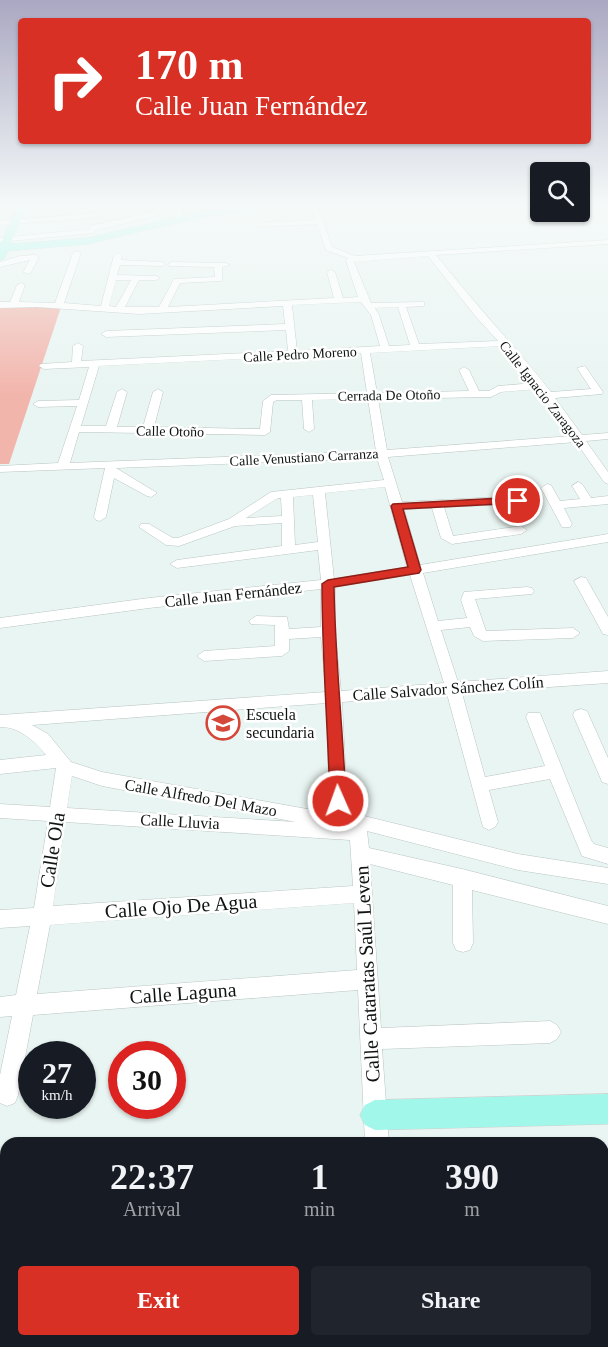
<!DOCTYPE html>
<html lang="en">
<head>
<meta charset="utf-8">
<style>
	body { margin:0; font-family:Georgia,serif; background:#20242c; color:#f1f3f6; height:100vh; display:flex; flex-direction:column; font-size:22px; white-space:nowrap }
	* { box-sizing:border-box; margin:0 }
	p { font-size:20px; color:#9ea1a6 }
	.icon { flex:none; width:33px; height:33px; fill:none; stroke:currentColor; stroke-width:2; stroke-linecap:round; stroke-linejoin:round }
	.map { position:relative; flex:1; overflow:hidden }
	.drawer { position:absolute; left:0px; top:1137px; width:609px; height:210px; display:flex; flex-direction:column; background:#171b24; border-radius:18px 18px 0 0; box-shadow:0 2px 4px #0004 }
	.drawer>* { flex:none }
	.guide { position:absolute; left:18px; top:18px; width:573px; height:126px; border-radius:6px; box-shadow:0 2px 4px #0004; background:#d93025; color:#fff; overflow:hidden }
	.tools { position:absolute; left:530px; top:162px; display:grid; gap:12px }
	.tools a { display:grid; place-items:center; width:60px; height:60px; border-radius:6px; background:#171b24; box-shadow:0 2px 4px #0004; font-size:30px }
	.speed { position:absolute; left:18px; top:1041px; display:flex; gap:12px; font-size:30px; font-weight:700; text-align:center }
	.speed>* { display:grid; place-content:center; width:78px; height:78px; border-radius:50%; background:#171b24; box-shadow:0 2px 4px #0004; line-height:1 }
	.speed small { font-size:15px; font-weight:400 }
	.speed .limit { border:9px solid #d22; background:#fff; color:#111 }
	.pin { position:absolute; display:grid; place-items:center; width:51px; height:51px; color:#fff; margin:-26px; border:3px solid #fff; border-radius:50%; box-shadow:0 2px 6px #0007 }
	.me { position:absolute; width:66px; margin:-33px; rotate:358deg; stroke-linejoin:round; filter:drop-shadow(0 0 4px #0008) }
	.turn { display:flex; align-items:center; gap:21px; height:126px; padding:0 18px; font-size:27px }
	.turn .icon { width:78px; height:78px; stroke-width:2.5 }
	.turn b { display:block; font-size:42px; line-height:51px }
	.eta { display:flex; justify-content:space-evenly; align-items:center; height:102px; text-align:center }
	.eta b { font-size:36px; font-weight:700; line-height:42px }
	.button { display:flex; gap:12px; margin-top:auto; padding:12px 18px }
	.button a { flex:1; height:69px; border-radius:6px; background:#d93025; color:#fff; font-size:24px; font-weight:700; line-height:69px; text-align:center }
	.button a+a { background:#20242c; color:#f1f3f6 }
	.map>svg:first-child { display:block }
	.green { fill:#f2b5ac }
	.lines { fill:none; stroke-linecap:round; stroke-linejoin:round }
	.minor-casing { stroke:#b9c5c2; stroke-width:1 }
	.major-casing { stroke:#cfd0d0; stroke-width:1 }
	.minor { fill:#fff; fill-rule:evenodd }
	.major { fill:#a1f7e9; fill-rule:evenodd }
	.route { fill:#d93025; stroke:#8d1f18; stroke-width:1.5 }
	.labels { text-anchor:middle; stroke-width:5; stroke-linejoin:round; paint-order:stroke }
	.far-street-label { font-size:14px; fill:#101413; stroke:#fff }
	.street-label { font-size:16px; fill:#101413; stroke:#fff }
	.poi-label { font-size:16px; fill:#101413; stroke:#fff; text-anchor:start }
	.near-street-label { font-size:20px; fill:#101413; stroke:#fff }
</style>
</head>
<body>
<div class="map">
<svg width="608" height="1347" viewBox="0 0 608 1347">
	<rect width="100%" height="100%" fill="#e9f5f2"/>
	<path class="green" d="M 19,307 L 61,307 L 9,464 L 0,464 L 0,308 Z"/>
	<g class="lines">
		<g class="minor-casing">
			<g id="minor">
				<path d="M 175,206 L 181,206 L 183,221 L 176,219 Z"/>
				<path d="M 193,206 L 200,206 L 202,216 L 196,216 Z"/>
				<path d="M 311,206 L 318,206 L 332,247 L 355,256 L 608,240 L 608,244 L 436,255 C 473,302 514,345 551,392 L 591,389 L 577,368 L 585,366 L 603,392 L 602,394 L 555,398 L 582,435 L 608,433 L 608,439 L 586,441 L 608,472 L 608,484 L 604,482 L 576,442 L 388,457 L 402,502 L 518,496 L 524,500 L 518,504 L 444,507 L 453,536 L 521,526 L 527,530 L 521,534 L 452,544 L 441,538 L 432,508 L 404,509 L 420,565 L 608,534 L 608,542 L 423,573 L 438,621 L 467,618 L 461,600 L 464,592 L 527,587 L 532,588 L 534,591 L 532,594 L 475,599 L 486,631 L 573,628 L 580,633 L 573,638 L 483,641 L 474,636 L 470,627 L 441,630 L 458,682 L 608,671 L 608,683 L 462,693 L 485,777 L 545,766 L 526,717 L 528,713 L 540,713 L 591,840 L 594,844 L 608,848 L 608,864 L 582,856 L 550,779 L 489,790 L 498,822 L 495,827 L 489,830 L 483,827 L 447,694 L 342,702 L 347,801 L 344,806 L 338,808 L 332,806 L 329,801 L 327,703 L 32,725 L 48,734 L 71,762 L 102,772 L 307,809 L 340,810 L 518,854 L 608,868 L 608,884 L 518,870 L 367,831 L 369,848 L 462,869 L 608,906 L 608,924 L 472,890 L 473,943 L 470,950 L 463,952 L 456,950 L 453,943 L 453,885 L 370,864 L 381,1028 L 550,1021 L 557,1025 L 561,1032 L 557,1039 L 550,1043 L 382,1049 L 389,1143 L 365,1143 L 358,990 L 33,1015 L 18,1095 L 15,1103 L 7,1106 L 0,1103 L 0,1075 L 12,1016 L 0,1017 L 0,997 L 16,995 L 30,926 L 0,928 L 0,910 L 34,908 L 48,821 L 0,818 L 0,804 L 50,807 L 56,768 L 0,774 L 0,760 L 46,755 C 35,741 18,726 0,727 L 0,715 L 326,692 L 321,637 L 289,639 L 289,651 L 282,656 L 204,661 L 197,656 L 204,651 L 275,646 L 275,625 L 251,624 L 249,621 L 256,616 L 287,617 L 289,629 L 321,627 L 321,589 L 149,608 L 0,628 L 0,618 L 149,598 L 321,580 L 318,550 L 177,568 L 170,564 L 177,560 L 282,546 L 282,523 L 235,526 L 179,546 L 166,545 L 139,527 L 141,524 L 149,524 L 173,538 L 178,538 L 229,519 L 271,492 L 384,480 L 377,458 L 116,468 L 157,493 L 151,497 L 147,496 L 114,478 L 106,517 L 100,521 L 96,520 L 94,517 L 105,468 L 0,472 L 0,466 L 58,463 L 77,406 L 38,407 L 33,404 L 38,401 L 79,400 L 89,367 L 44,369 L 39,366 L 41,364 L 72,362 L 73,346 L 78,343 L 83,346 L 81,361 L 288,351 L 286,330 L 106,337 L 101,334 L 106,331 L 285,324 L 283,306 L 139,314 L 37,307 L 0,308 L 0,302 L 10,302 L 17,285 L 21,283 L 25,285 L 19,302 L 55,303 L 73,253 L 77,251 L 81,253 L 64,303 L 101,306 L 114,255 L 118,253 L 122,255 L 121,260 L 162,262 L 166,264 L 162,266 L 120,265 L 117,275 L 156,276 L 160,278 L 156,280 L 139,280 L 125,307 L 159,307 L 174,279 L 215,277 L 214,267 L 169,266 L 168,264 L 172,262 L 226,263 L 230,265 L 222,267 L 222,281 L 180,283 L 168,307 L 334,298 L 327,272 L 331,270 L 335,272 L 343,298 L 358,297 L 346,261 L 348,258 L 326,250 L 317,224 L 258,227 L 254,225 L 258,223 L 315,220 ZM 428,256 L 476,317 L 498,341 L 419,344 L 406,307 L 424,306 L 424,302 L 371,303 L 354,262 ZM 116,280 L 131,280 L 116,307 L 109,306 ZM 361,302 L 371,315 L 380,346 L 297,351 L 292,305 ZM 398,307 L 410,345 L 389,346 L 379,315 L 375,308 ZM 503,346 L 534,383 L 498,386 L 489,391 L 479,391 L 469,370 L 464,367 L 459,370 L 469,391 L 377,393 L 370,353 ZM 361,353 L 367,393 L 271,395 L 263,401 L 260,429 L 154,427 L 163,392 L 158,389 L 153,392 L 143,427 L 117,427 L 127,392 L 122,389 L 117,392 L 106,426 L 81,426 L 99,366 ZM 538,389 L 571,436 L 387,450 L 378,399 L 491,397 L 501,392 ZM 368,399 L 376,451 L 70,463 L 79,432 L 265,435 L 270,432 L 273,402 L 277,400 L 302,400 L 304,429 L 309,432 L 314,429 L 312,400 ZM 385,487 L 407,567 L 334,579 L 325,493 ZM 313,495 L 318,542 L 295,545 L 293,497 ZM 278,498 L 281,498 L 282,516 L 246,518 ZM 410,575 L 444,683 L 341,691 L 335,632 L 335,587 ZM 72,776 L 102,786 L 296,822 L 67,808 ZM 65,822 L 350,840 L 353,886 L 53,906 ZM 354,903 L 357,970 L 37,994 L 50,925 Z"/>
				<path d="M 157,211 L 160,215 L 96,230 L 93,233 L 0,242 L 0,238 L 90,229 L 90,226 Z"/>
				<path d="M 98,213 L 101,217 L 0,225 L 0,221 Z"/>
				<path d="M 35,255 L 39,257 L 30,274 L 23,272 L 30,260 L 0,267 L 0,262 L 20,256 Z"/>
				<path d="M 578,482 L 582,484 L 591,498 L 608,496 L 608,504 L 564,508 L 572,524 L 570,527 L 562,527 L 541,488 L 547,484 L 551,485 L 560,501 L 580,499 L 572,486 Z"/>
				<path d="M 581,577 L 586,578 L 608,617 L 608,635 L 603,634 L 574,581 Z"/>
				<path d="M 581,709 L 587,711 L 608,758 L 608,784 L 602,782 L 600,777 L 573,715 L 575,711 Z"/>
				<path d="M 123,1341 L 210,1341 L 208,1347 L 121,1347 Z"/>
				<rect x="375" y="1341" width="26" height="6"/>
			</g>
		</g>
		<g class="major-casing">
			<g id="major">
				<path d="M 17,206 L 26,206 L 10,244 L 87,238 L 202,211 L 247,206 L 275,206 L 271,209 L 202,217 L 87,244 L 8,251 L 4,259 L 0,260 L 0,245 Z"/>
				<path d="M 297,206 L 327,206 C 321,211 303,211 297,206 Z"/>
				<path d="M 608,1094 L 608,1124 L 375,1130 L 365,1125 L 360,1115 L 365,1105 L 375,1100 Z"/>
				<path d="M 6,1170 L 6,1200 L 0,1201 L 0,1171 Z"/>
			</g>
		</g>
		<use href="#minor" class="minor"/>
		<use href="#major" class="major"/>
	</g>
	<linearGradient id="sky" x2="0" y2="1"><stop stop-color="#aaa8c2"/><stop offset="0.52" stop-color="#f5faf9"/><stop offset="1" stop-color="#f5faf9" stop-opacity="0"/></linearGradient>
	<rect width="608" height="395" fill="url(#sky)"/>
	<path class="route" d="M 518,497 L 523,501 L 522,503 L 403,509 L 421,570 L 419,573 L 334,587 C 335,658 343,730 346,801 L 344,805 L 338,807 L 333,805 L 330,801 C 328,729 322,656 322,584 L 328,580 L 408,567 L 391,506 L 393,504 Z"/>
	<defs>
		<g id="school-ring" transform="scale(1.725)"><circle r="9.5" fill="#fff" stroke="#d44739" stroke-width="1.5"/><path d="M0-5L7-2L0 1L-7-2ZM-4 1L0 2.5L4 1V4Q0 6-4 4Z" fill="#d44739"/></g>
	</defs>
	<g fill-rule="evenodd">
		<use href="#school-ring" x="223" y="723"/>
	</g>
	<g class="labels">
		<g class="far-street-label">
			<text transform="translate(300 354) rotate(-3)" y="5">Calle Pedro Moreno</text>
			<text transform="translate(543 394) rotate(52)" y="5">Calle Ignacio Zaragoza</text>
			<text transform="translate(389 395) rotate(-1)" y="5">Cerrada De Otoño</text>
			<text transform="translate(170 431) rotate(1)" y="5">Calle Otoño</text>
			<text transform="translate(304 457) rotate(-3)" y="5">Calle Venustiano Carranza</text>
		</g>
		<g class="street-label">
			<text transform="translate(233 594) rotate(-6)" y="6">Calle Juan Fernández</text>
			<text transform="translate(448 688) rotate(-4)" y="6">Calle Salvador Sánchez Colín</text>
			<text transform="translate(201 797) rotate(10)" y="6">Calle Alfredo Del Mazo</text>
			<text transform="translate(180 821) rotate(3)" y="6">Calle Lluvia</text>
		</g>
		<g class="poi-label">
			<text x="246" y="720">Escuela<tspan x="246" dy="18">secundaria</tspan></text>
		</g>
		<g class="near-street-label">
			<text transform="translate(52 850) rotate(-81)" y="7">Calle Ola</text>
			<text transform="translate(181 906) rotate(-4)" y="7">Calle Ojo De Agua</text>
			<text transform="translate(367 974) rotate(-93)" y="7">Calle Cataratas Saúl Leven</text>
			<text transform="translate(183 993) rotate(-4)" y="7">Calle Laguna</text>
		</g>
	</g>
</svg>
<div class="tools">
<a><svg class="icon" aria-label="search" viewBox="0 0 24 24"><circle cx="10" cy="10" r="6"/><path d="M15 15l6 6"/></svg></a>
</div>
<div class="speed"><div>27<small>km/h</small></div><div class="limit">30</div></div>
<div class="pin" style="left:518px;top:501px;background:#d93025"><svg class="icon" aria-label="arrive" viewBox="0 0 24 24"><path d="M6 21V4h12l-3 4 3 4H6"/></svg></div>
<svg class="me" style="left:338px;top:801px" viewBox="-20 -20 40 40"><circle r="17" fill="#d93025" stroke="#fff" stroke-width="3"/><path d="M0-11L8 9 0 5-8 9z" fill="#fff"/></svg>
<div class="guide">
<div class="turn"><svg class="icon" aria-label="right" viewBox="0 0 24 24"><path d="M7 20v-9h11M14 6l5 5-5 5"/></svg><div><b>170 m</b>Calle Juan Fernández</div></div>
</div>
<section class="drawer">
<div class="eta">
<div><b>22:37</b><p>Arrival</p></div>
<div><b>1</b><p>min</p></div>
<div><b>390</b><p>m</p></div>
</div>
<div class="button"><a>Exit</a><a>Share</a></div>
</section>
</div>
</body>
</html>
